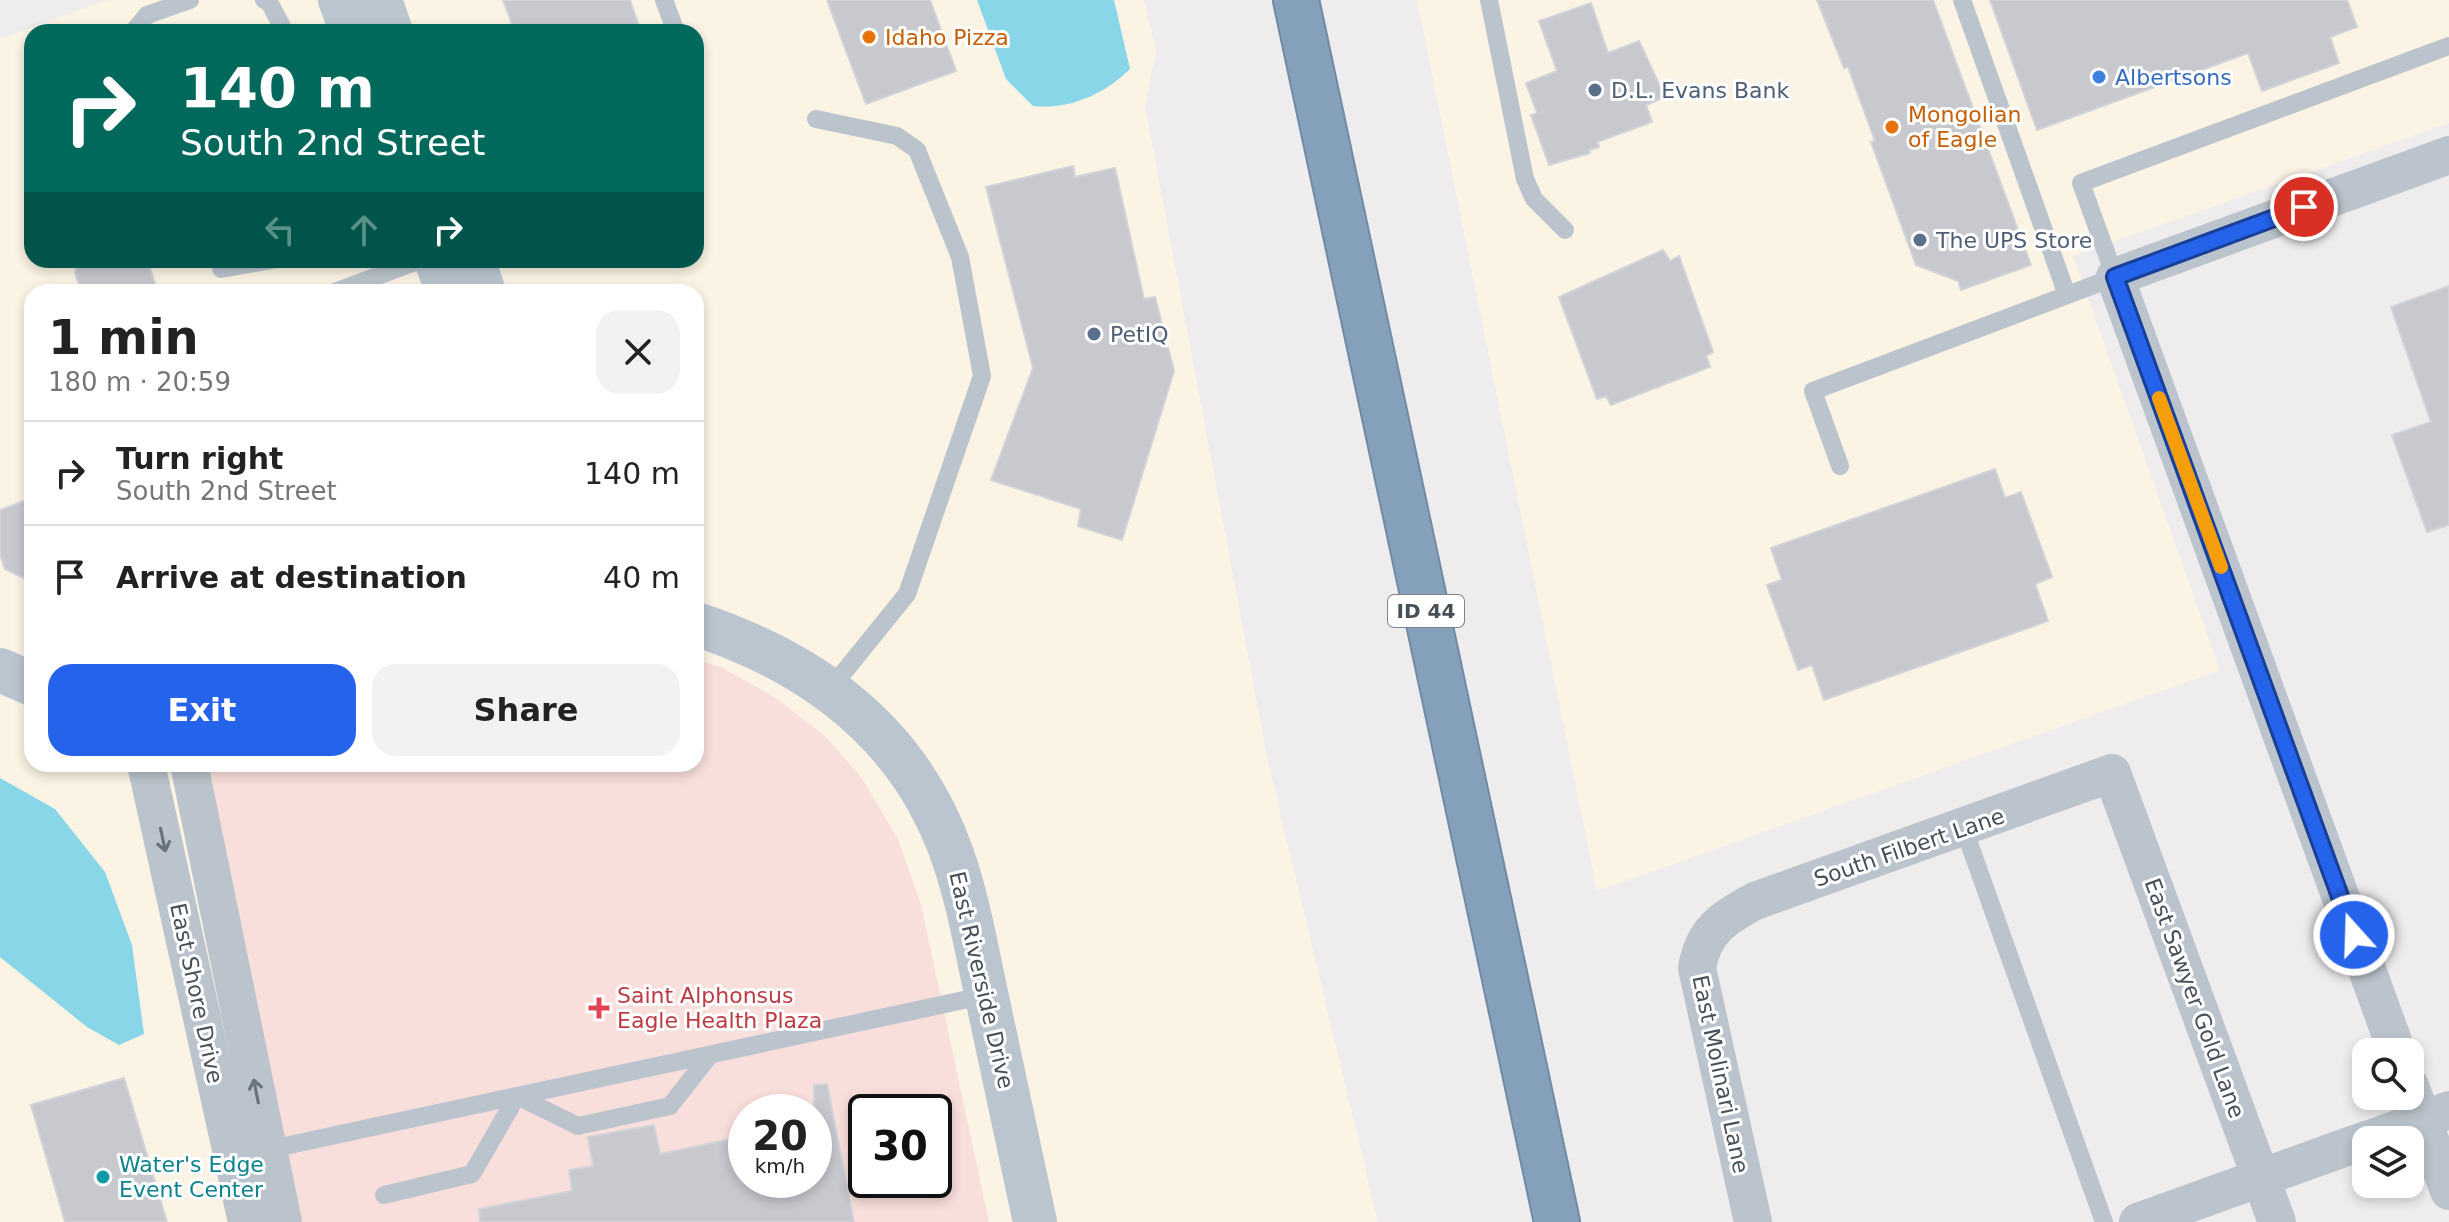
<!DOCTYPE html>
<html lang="en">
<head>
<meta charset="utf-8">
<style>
	body { margin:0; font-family:"DejaVu Sans",sans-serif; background:#f2f2f2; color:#222; height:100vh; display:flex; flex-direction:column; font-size:30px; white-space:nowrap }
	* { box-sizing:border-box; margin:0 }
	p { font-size:26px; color:#767676 }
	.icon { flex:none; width:44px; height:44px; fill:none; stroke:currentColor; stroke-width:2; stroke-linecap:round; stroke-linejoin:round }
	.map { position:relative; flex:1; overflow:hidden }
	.details { position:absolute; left:24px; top:284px; width:680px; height:488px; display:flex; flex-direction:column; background:#fff; border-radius:24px; box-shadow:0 4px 12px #0003 }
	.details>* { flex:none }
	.guide { position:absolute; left:24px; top:24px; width:680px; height:244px; border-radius:24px; box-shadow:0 4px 12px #0003; background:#00695c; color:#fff; overflow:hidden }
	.fabs { position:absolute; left:2352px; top:1038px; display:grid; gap:16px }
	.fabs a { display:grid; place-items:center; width:72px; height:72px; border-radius:16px; background:#fff; box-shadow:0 4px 12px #0003; font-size:40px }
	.speed { position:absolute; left:728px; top:1094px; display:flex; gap:16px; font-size:40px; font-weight:700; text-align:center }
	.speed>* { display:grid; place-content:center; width:104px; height:104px; border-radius:50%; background:#fff; box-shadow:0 4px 12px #0003; line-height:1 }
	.speed small { font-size:20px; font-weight:400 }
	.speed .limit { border:4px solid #111; border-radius:12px; background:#fff; color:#111 }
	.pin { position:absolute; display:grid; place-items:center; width:68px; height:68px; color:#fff; margin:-34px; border:4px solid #fff; border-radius:50%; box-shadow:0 2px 8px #0007 }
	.me { position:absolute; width:88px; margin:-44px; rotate:340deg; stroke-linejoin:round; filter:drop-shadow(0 0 6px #0008) }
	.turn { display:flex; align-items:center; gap:28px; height:168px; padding:0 24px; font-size:36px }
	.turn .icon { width:104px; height:104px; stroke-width:2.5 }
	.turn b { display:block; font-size:56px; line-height:68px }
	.lanes { display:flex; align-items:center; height:76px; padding:0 24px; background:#0003; justify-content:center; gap:40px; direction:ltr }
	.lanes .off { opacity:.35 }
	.round { display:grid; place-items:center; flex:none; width:84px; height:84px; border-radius:24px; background:#f2f2f2 }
	.overview { display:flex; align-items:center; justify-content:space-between; height:136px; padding:0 24px }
	h1 { font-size:48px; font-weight:800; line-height:60px }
	.primary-button { display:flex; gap:16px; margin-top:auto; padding:16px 24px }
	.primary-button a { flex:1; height:92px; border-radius:24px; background:#2563eb; color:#fff; font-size:32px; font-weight:800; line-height:92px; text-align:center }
	.primary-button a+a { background:#f2f2f2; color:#222 }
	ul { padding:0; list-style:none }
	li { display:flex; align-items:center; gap:24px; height:104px; padding:0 24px; border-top:2px solid #e0e0e0 }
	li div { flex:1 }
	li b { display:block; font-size:30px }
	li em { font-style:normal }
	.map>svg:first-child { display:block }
	.commercial { fill:#fbf4e5; fill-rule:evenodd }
	.medical { fill:#f9dfdc; fill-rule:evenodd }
	.water { fill:#89d6e8 }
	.building { fill:#c7c9cf; stroke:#d1d3d8; stroke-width:2 }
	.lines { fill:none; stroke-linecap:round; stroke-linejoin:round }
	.highway-casing { stroke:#718ba6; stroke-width:48 }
	.lane { stroke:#bbc4cc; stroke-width:18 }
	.street { stroke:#bbc4cc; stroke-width:38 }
	.secondary { stroke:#bac5d0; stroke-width:44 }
	.highway { stroke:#85a0bb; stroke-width:44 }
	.oneway { stroke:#69737c }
	.route-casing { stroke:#184099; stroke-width:20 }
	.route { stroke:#2563eb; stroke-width:14 }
	.slow { stroke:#f59e0b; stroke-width:14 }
	.food-dot { fill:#e8710a; stroke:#fff; stroke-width:3 }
	.shop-dot { fill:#3f7fe0; stroke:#fff; stroke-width:3 }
	.service-dot { fill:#5c6f8a; stroke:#fff; stroke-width:3 }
	.health-dot { fill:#e0444e; stroke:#fff; stroke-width:3 }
	.culture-dot { fill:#0f9aa8; stroke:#fff; stroke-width:3 }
	.labels { text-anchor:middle; stroke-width:6; stroke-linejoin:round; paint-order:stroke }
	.shield { fill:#fff; stroke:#7e848b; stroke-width:2 }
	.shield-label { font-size:20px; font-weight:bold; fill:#465059 }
	.food-label { font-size:22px; fill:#c56008; stroke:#fff; text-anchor:start }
	.shop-label { font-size:22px; fill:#366cbe; stroke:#fff; text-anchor:start }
	.service-label { font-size:22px; fill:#4e5e75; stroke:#fff; text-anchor:start }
	.street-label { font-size:22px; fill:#465059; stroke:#fff }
	.health-label { font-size:22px; fill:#be3a42; stroke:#fff; text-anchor:start }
	.culture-label { font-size:22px; fill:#0d838f; stroke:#fff; text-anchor:start }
</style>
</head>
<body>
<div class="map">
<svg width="2449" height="1222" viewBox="0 0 2449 1222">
	<rect width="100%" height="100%" fill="#efeced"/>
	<g class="commercial">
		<path d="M 108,0 L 1144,0 L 1156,50 L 1145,106 L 1268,762 L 1378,1222 L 0,1222 L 0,39 ZM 32,32 L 696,32 L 696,260 L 32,260 ZM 32,292 L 696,292 L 696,764 L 32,764 ZM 746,1112 L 814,1112 L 814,1180 L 746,1180 ZM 866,1112 L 934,1112 L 934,1180 L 866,1180 Z"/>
		<path d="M 1417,0 L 2449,0 L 2449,123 L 2073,256 L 2220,670 L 1597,891 Z"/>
	</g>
	<path class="medical" d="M 696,660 L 721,667 L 776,698 L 824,735 L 861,777 L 898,839 L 921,904 L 989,1222 L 302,1222 L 207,787 L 210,768 L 213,764 L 696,764 ZM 746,1112 L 814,1112 L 814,1180 L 746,1180 ZM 866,1112 L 934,1112 L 934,1180 L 866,1180 Z"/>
	<g class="water">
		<path d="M 977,0 L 1114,0 L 1130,69 C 1105,94 1069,110 1033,106 L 1006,79 Z"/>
		<path d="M 0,778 L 55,809 L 105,872 L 132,945 L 144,1034 L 119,1045 L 87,1027 L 0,957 Z"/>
	</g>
	<g class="building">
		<path d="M 503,0 L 630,0 L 641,32 L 515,32 Z"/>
		<path d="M 827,0 L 930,0 L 956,71 L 866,104 Z"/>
		<path d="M 1817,0 L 1933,0 L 2031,265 L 1961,290 L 1958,281 L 1916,265 L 1871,142 L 1875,141 L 1848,67 L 1844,68 Z"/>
		<path d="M 1990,0 L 2347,0 L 2357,27 L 2330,37 L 2339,63 L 2262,91 L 2248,53 L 2037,130 Z"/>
		<path d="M 1591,3 L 1608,53 L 1639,41 L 1665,97 L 1646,105 L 1652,122 L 1597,142 L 1599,147 L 1589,150 L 1590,153 L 1549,165 L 1531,115 L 1537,113 L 1526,83 L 1557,71 L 1539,21 Z"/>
		<path d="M 1073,166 L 1075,177 L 1115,168 L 1144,299 L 1155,297 L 1174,371 L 1122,540 L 1078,526 L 1081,509 L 991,480 L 1033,368 L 986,187 Z"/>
		<path d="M 1663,250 L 1670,261 L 1679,256 L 1713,352 L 1706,356 L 1710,367 L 1611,405 L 1606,396 L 1597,399 L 1559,297 Z"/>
		<path d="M 79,260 L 147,260 L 158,292 L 82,292 L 75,273 Z"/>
		<path d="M 2449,286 L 2449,525 L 2427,532 L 2392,435 L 2431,422 L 2391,307 Z"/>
		<path d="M 1995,469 L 2005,498 L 2021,492 L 2052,577 L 2035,584 L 2048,621 L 1824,700 L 1812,665 L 1798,670 L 1767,585 L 1782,580 L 1771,548 Z"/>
		<path d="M 32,498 L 32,582 L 5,569 L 0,554 L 0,510 Z"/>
		<path d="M 124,1078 L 167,1222 L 65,1222 L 31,1105 Z"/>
		<path d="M 827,1084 L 854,1222 L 480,1222 L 479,1209 L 572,1191 L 569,1170 L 593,1166 L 588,1137 L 654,1125 L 660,1154 L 746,1136 L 746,1180 L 814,1180 L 814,1085 Z"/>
	</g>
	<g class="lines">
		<g class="highway-casing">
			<path id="highway" d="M 1296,0 L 1557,1222"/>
		</g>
		<g class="lane">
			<path d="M 264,0 L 269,2 L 285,32"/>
			<path d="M 664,0 L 676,32"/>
			<path d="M 1489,0 L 1525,179 L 1534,199 L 1565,230"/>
			<path d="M 1962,0 L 2067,295"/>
			<path d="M 133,32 L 147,15 L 190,0"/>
			<path d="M 816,119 L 897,136 L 917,150 L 960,257 L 982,376 L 907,594 L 831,688"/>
			<path d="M 221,269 L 272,260"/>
			<path d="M 335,292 L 420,260"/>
			<path d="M 1840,466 L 1813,391 L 2115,277 L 2081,183 L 2449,46"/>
			<path d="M 1964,829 L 2104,1222"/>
			<path d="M 266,1150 L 987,995"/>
			<path d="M 384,1195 L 472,1174 L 517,1096 L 578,1126 L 670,1106 L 710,1055"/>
		</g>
		<g class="street">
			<path d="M 146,764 L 247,1222"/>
			<path d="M 189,764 L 283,1222"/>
			<path d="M 2397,1052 L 2115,277 L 2449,155"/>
			<path d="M 2410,1086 L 2449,1191"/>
			<path d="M 2367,1140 L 2449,1110"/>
			<path d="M 1753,1222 L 1697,968 C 1703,931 1723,918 1755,901 L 2112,773 L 2277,1222"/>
			<path d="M 2138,1222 L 2366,1140"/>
		</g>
		<g class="secondary">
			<path d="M 340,0 L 352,32"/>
			<path d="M 380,0 L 391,32"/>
			<path d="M 436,260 L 448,292"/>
			<path d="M 473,260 L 484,292"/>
			<path d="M 696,624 C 814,663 909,733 952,854 C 969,902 977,953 988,1002 C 1004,1075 1019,1149 1035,1222"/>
			<path d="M 0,670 L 32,684"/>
		</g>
		<use href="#highway" class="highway"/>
	</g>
	<defs><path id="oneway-shaft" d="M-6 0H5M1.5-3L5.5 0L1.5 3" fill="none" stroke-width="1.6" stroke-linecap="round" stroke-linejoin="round" transform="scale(2)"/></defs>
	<g class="oneway">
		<use href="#oneway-shaft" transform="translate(163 840) rotate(78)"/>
		<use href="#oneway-shaft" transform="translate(256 1091) rotate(-101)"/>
	</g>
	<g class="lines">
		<g class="route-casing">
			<path id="route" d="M 2304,207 L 2115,277 L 2354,935"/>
		</g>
		<use href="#route" class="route"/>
		<path class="slow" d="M 2159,398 L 2221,567"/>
	</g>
	<g class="food-dot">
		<circle cx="869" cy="37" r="8"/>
		<circle cx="1892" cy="127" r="8"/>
	</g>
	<circle class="shop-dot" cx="2099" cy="77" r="8"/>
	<g class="service-dot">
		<circle cx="1595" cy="90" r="8"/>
		<circle cx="1920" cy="240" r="8"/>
		<circle cx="1094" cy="334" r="8"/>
	</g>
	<path class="health-dot" d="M595 996h8v8h8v8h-8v8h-8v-8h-8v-8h8z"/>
	<circle class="culture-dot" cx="103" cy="1177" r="8"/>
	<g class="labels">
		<rect class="shield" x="1388" y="595" width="76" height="32" rx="6"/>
		<g class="shield-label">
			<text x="1426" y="618">ID 44</text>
		</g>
		<g class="food-label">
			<text x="885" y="45">Idaho Pizza</text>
			<text x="1908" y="122">Mongolian<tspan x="1908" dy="25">of Eagle</tspan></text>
		</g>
		<g class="shop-label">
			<text x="2115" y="85">Albertsons</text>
		</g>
		<g class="service-label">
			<text x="1611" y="98">D.L. Evans Bank</text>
			<text x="1936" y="248">The UPS Store</text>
			<text x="1110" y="342">PetIQ</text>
		</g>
		<g class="street-label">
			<text transform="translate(1909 847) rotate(-19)" y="8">South Filbert Lane</text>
			<text transform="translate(982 980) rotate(77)" y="8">East Riverside Drive</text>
			<text transform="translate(197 993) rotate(78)" y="8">East Shore Drive</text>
			<text transform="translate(2195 998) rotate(70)" y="8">East Sawyer Gold Lane</text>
			<text transform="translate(1721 1074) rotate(78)" y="8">East Molinari Lane</text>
		</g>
		<g class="health-label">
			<text x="617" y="1003">Saint Alphonsus<tspan x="617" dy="25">Eagle Health Plaza</tspan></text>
		</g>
		<g class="culture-label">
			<text x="119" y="1172">Water's Edge<tspan x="119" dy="25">Event Center</tspan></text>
		</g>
	</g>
</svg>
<div class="fabs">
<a><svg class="icon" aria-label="search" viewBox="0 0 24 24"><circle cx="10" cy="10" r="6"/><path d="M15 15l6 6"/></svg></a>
<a><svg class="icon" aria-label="layers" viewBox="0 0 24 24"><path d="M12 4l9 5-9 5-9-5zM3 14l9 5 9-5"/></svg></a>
</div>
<div class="speed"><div>20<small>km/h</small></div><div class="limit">30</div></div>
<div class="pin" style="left:2304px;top:207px;background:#d93025"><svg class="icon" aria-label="arrive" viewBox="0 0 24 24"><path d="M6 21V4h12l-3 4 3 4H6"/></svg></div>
<svg class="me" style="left:2354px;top:935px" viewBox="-20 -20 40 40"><circle r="17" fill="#2563eb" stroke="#fff" stroke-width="3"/><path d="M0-11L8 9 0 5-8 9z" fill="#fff"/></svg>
<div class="guide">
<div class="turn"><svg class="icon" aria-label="right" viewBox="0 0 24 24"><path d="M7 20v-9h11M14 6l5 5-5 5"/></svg><div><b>140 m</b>South 2nd Street</div></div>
<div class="lanes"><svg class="icon off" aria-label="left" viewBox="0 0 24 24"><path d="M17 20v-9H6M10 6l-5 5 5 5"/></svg><svg class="icon off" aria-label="ahead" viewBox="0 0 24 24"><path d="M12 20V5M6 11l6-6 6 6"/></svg><svg class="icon" aria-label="right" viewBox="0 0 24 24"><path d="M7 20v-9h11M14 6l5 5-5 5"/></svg></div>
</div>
<section class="details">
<div class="overview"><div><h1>1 min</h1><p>180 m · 20:59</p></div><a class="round"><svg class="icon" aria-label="close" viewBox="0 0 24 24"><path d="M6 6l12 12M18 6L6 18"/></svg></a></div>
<ul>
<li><svg class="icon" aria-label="right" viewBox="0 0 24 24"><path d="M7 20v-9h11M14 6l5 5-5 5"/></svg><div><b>Turn right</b><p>South 2nd Street</p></div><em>140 m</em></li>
<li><svg class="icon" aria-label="arrive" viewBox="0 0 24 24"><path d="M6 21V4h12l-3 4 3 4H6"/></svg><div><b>Arrive at destination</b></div><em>40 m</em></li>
</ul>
<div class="primary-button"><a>Exit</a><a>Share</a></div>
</section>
</div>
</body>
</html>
